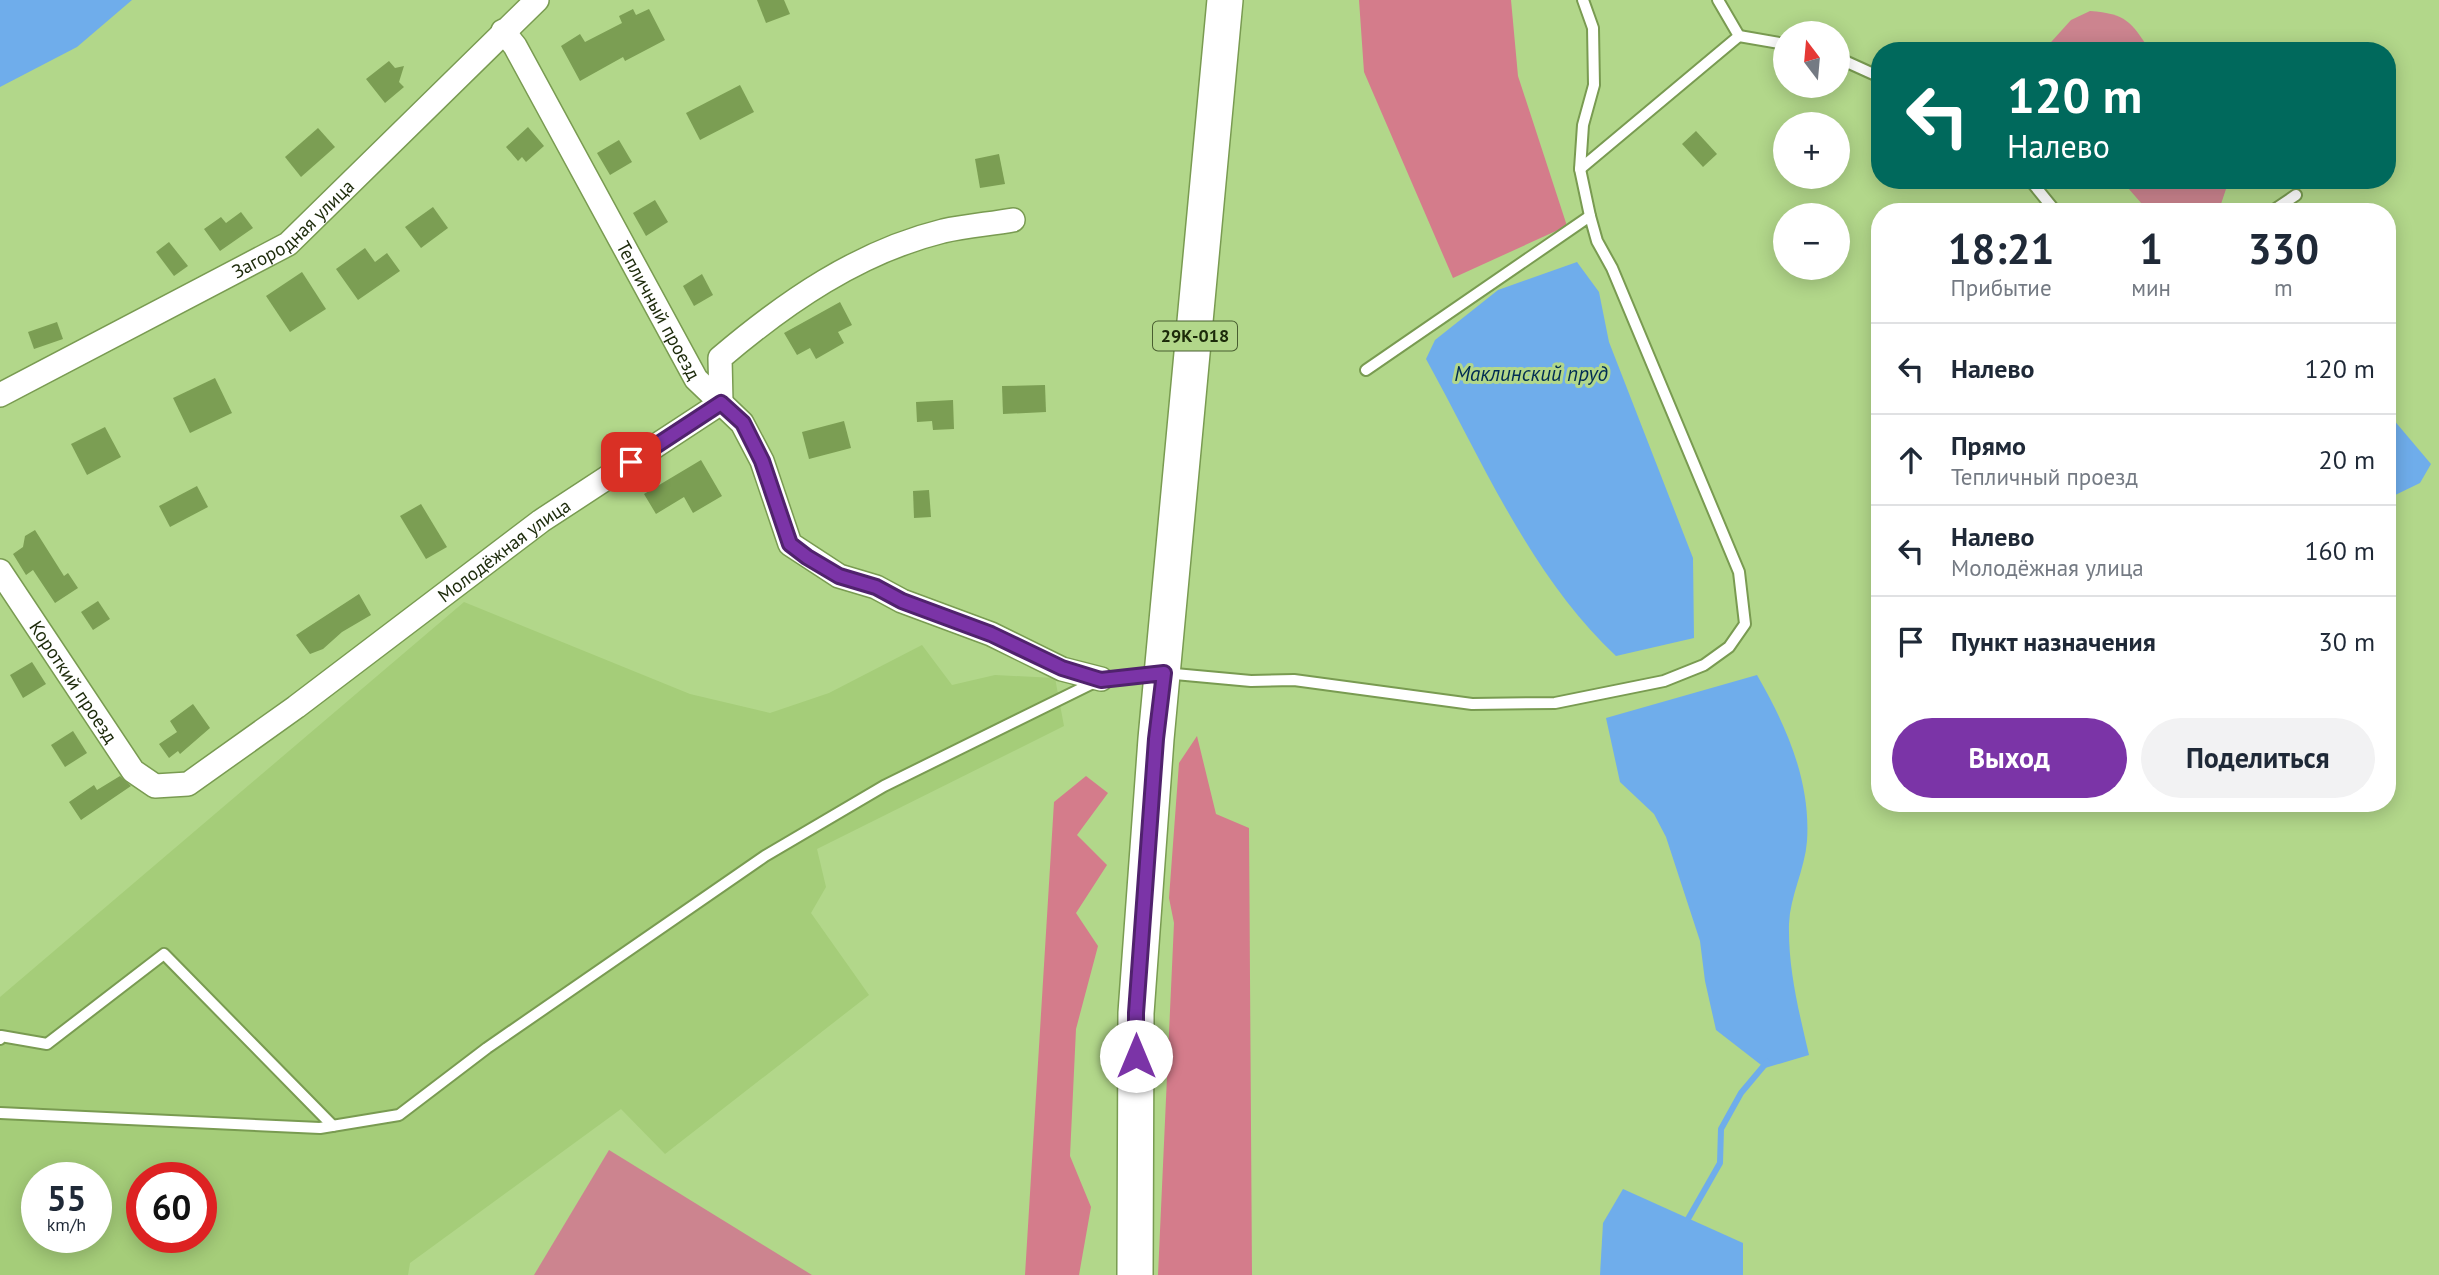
<!DOCTYPE html>
<html lang="ru">
<head>
<meta charset="utf-8">
<style>
	body { margin:0; font-family:"PT Sans",sans-serif; background:#f2f2f3; color:#1f2937; height:100vh; display:flex; flex-direction:column; font-size:26px; white-space:nowrap }
	* { box-sizing:border-box; margin:0 }
	p { font-size:23px; color:#747a83 }
	.icon { flex:none; width:38px; height:38px; fill:none; stroke:currentColor; stroke-width:2; stroke-linecap:round; stroke-linejoin:round }
	.map { position:relative; flex:1; overflow:hidden }
	.details { position:absolute; left:1871px; top:203px; width:525px; height:609px; display:flex; flex-direction:column; background:#fff; border-radius:28px; box-shadow:0 4px 18px #0003 }
	.details>* { flex:none }
	.banner { position:absolute; left:1871px; top:42px; width:525px; height:147px; border-radius:28px; box-shadow:0 4px 18px #0003; background:#00695c; color:#fff; overflow:hidden }
	.needle { width:46px; rotate:344deg }
	.buttons { position:absolute; left:1773px; top:21px; display:grid; gap:14px }
	.buttons a { display:grid; place-items:center; width:77px; height:77px; border-radius:50%; background:#fff; box-shadow:0 4px 18px #0003; font-size:35px }
	.speed { position:absolute; left:21px; top:1162px; display:flex; gap:14px; font-size:35px; font-weight:700; text-align:center }
	.speed>* { display:grid; place-content:center; width:91px; height:91px; border-radius:50%; background:#fff; box-shadow:0 4px 18px #0003; line-height:1 }
	.speed small { font-size:18px; font-weight:400 }
	.speed .limit { border:10px solid #d22; background:#fff; color:#111 }
	.pin { position:absolute; display:grid; place-items:center; width:60px; height:60px; color:#fff; margin:-30px; border-radius:14px; box-shadow:0 4px 10px #0006 }
	.me { position:absolute; width:77px; margin:-38px; rotate:0deg; stroke-linejoin:round; filter:drop-shadow(0 0 5px #0008) }
	.turn { display:flex; align-items:center; gap:24px; height:147px; padding:0 21px; font-size:32px }
	.turn .icon { width:91px; height:91px; stroke-width:2.5 }
	.turn b { display:block; font-size:49px; line-height:60px }
	.eta { display:flex; justify-content:space-evenly; align-items:center; height:119px; text-align:center }
	.eta b { font-size:42px; font-weight:700; line-height:49px }
	.action { display:flex; gap:14px; margin-top:auto; padding:14px 21px }
	.action a { flex:1; height:80px; border-radius:42px; background:#7b34a7; color:#fff; font-size:28px; font-weight:700; line-height:80px; text-align:center }
	.action a+a { background:#f2f2f3; color:#1f2937 }
	ul { padding:0; list-style:none }
	li { display:flex; align-items:center; gap:21px; height:91px; padding:0 21px; border-top:2px solid #e0e1e3 }
	li div { flex:1 }
	li b { display:block; font-size:26px }
	li em { font-style:normal }
	.map>svg:first-child { display:block }
	.built { fill:#a5cd79; fill-rule:evenodd }
	.green { fill:#cc848f }
	.forest { fill:#d47c8b }
	.water { fill:#6fadeb }
	.lines { fill:none; stroke-linecap:round; stroke-linejoin:round }
	.stream { stroke:#6fadeb; stroke-width:6 }
	.building { fill:#7b9e53 }
	.lane-casing { stroke:#799b51; stroke-width:14 }
	.street-casing { stroke:#799b51; stroke-width:26 }
	.primary-casing { stroke:#799b51; stroke-width:38 }
	.lane { stroke:#fff; stroke-width:10 }
	.street { stroke:#fff; stroke-width:23 }
	.primary { stroke:#fff; stroke-width:35 }
	.route-casing { stroke:#50226d; stroke-width:18 }
	.route { stroke:#7b34a7; stroke-width:12 }
	.labels { text-anchor:middle; stroke-width:6; stroke-linejoin:round; paint-order:stroke }
	.shield { fill:#b2d78a; stroke:#495e30; stroke-width:2 }
	.shield-label { font-size:18px; font-weight:bold; fill:#1c2a0a }
	.street-label { font-size:19px; fill:#1c2a0a; stroke:#b2d78a }
	.water-label { font-size:21px; font-style:italic; fill:#002c52; stroke:#b2d78a }
</style>
</head>
<body>
<div class="map">
<svg width="2439" height="1275" viewBox="0 0 2439 1275">
	<rect width="100%" height="100%" fill="#b2d78a"/>
	<path class="built" d="M 464,602 L 690,694 L 770,713 L 829,693 L 922,645 L 952,685 L 995,675 L 1055,678 L 1064,726 L 817,849 L 826,887 L 811,913 L 869,995 L 665,1154 L 621,1109 L 410,1263 L 408,1275 L 0,1275 L 0,997 ZM 37,1178 L 96,1178 L 96,1237 L 37,1237 ZM 142,1178 L 201,1178 L 201,1237 L 142,1237 Z"/>
	<g class="green">
		<path d="M 2090,11 C 2126,14 2131,21 2150,51 L 2043,51 L 2071,20 Z"/>
		<path d="M 2121,180 L 2229,180 L 2221,204 L 2209,212 L 2149,212 Z"/>
		<path d="M 609,1150 L 812,1275 L 534,1275 Z"/>
	</g>
	<g class="forest">
		<path d="M 1359,0 L 1511,0 L 1518,76 L 1567,226 L 1453,278 L 1364,72 Z"/>
		<path d="M 1197,736 L 1216,814 L 1249,828 L 1252,1275 L 1158,1275 L 1174,923 L 1169,898 L 1179,763 Z"/>
		<path d="M 1086,776 L 1108,793 L 1077,835 L 1107,865 L 1076,913 L 1098,946 L 1076,1029 L 1070,1156 L 1091,1207 L 1079,1275 L 1025,1275 L 1054,802 Z"/>
	</g>
	<g class="water">
		<path d="M 0,0 L 132,0 L 77,47 L 0,87 Z"/>
		<path d="M 1577,262 L 1599,292 L 1609,342 L 1693,558 L 1694,638 L 1616,656 C 1531,577 1482,460 1426,359 L 1435,340 L 1498,290 Z"/>
		<path d="M 2387,412 L 2431,464 L 2420,483 L 2387,499 Z"/>
		<path d="M 1757,675 C 1786,725 1811,781 1807,841 C 1805,869 1790,896 1789,924 C 1788,969 1799,1012 1809,1055 L 1765,1068 L 1716,1030 L 1705,981 L 1700,941 L 1666,837 L 1654,814 L 1620,782 L 1606,718 Z"/>
		<path d="M 1623,1189 L 1743,1243 L 1743,1275 L 1600,1275 L 1603,1223 Z"/>
	</g>
	<g class="lines">
		<path class="stream" d="M 1688,1219 L 1720,1163 L 1721,1129 L 1741,1093 L 1767,1062"/>
	</g>
	<g class="building">
		<path d="M 757,0 L 784,0 L 790,14 L 766,23 Z"/>
		<path d="M 633,9 L 636,15 L 649,9 L 665,40 L 625,61 L 623,57 L 580,81 L 561,46 L 580,34 L 585,42 L 622,23 L 619,16 Z"/>
		<path d="M 389,61 L 395,68 L 404,66 L 399,82 L 404,87 L 385,103 L 366,79 Z"/>
		<path d="M 740,85 L 754,112 L 700,140 L 686,113 Z"/>
		<path d="M 528,127 L 544,146 L 526,162 L 522,157 L 518,161 L 506,147 Z"/>
		<path d="M 318,128 L 335,147 L 301,177 L 285,157 Z"/>
		<path d="M 1696,131 L 1717,154 L 1703,167 L 1682,144 Z"/>
		<path d="M 619,140 L 632,162 L 610,175 L 597,153 Z"/>
		<path d="M 999,154 L 1005,184 L 980,188 L 975,159 Z"/>
		<path d="M 655,200 L 668,222 L 646,236 L 633,213 Z"/>
		<path d="M 433,207 L 448,228 L 421,248 L 405,227 Z"/>
		<path d="M 241,212 L 253,228 L 220,251 L 204,229 L 221,217 L 226,223 Z"/>
		<path d="M 169,242 L 188,266 L 174,276 L 156,252 Z"/>
		<path d="M 365,248 L 375,262 L 387,253 L 400,271 L 358,300 L 336,269 Z"/>
		<path d="M 302,272 L 326,309 L 290,332 L 266,296 Z"/>
		<path d="M 702,274 L 713,295 L 694,306 L 683,286 Z"/>
		<path d="M 840,302 L 852,325 L 838,332 L 844,343 L 816,359 L 810,348 L 797,355 L 784,333 Z"/>
		<path d="M 57,322 L 63,339 L 34,349 L 28,332 Z"/>
		<path d="M 215,378 L 232,413 L 190,433 L 173,398 Z"/>
		<path d="M 1045,385 L 1046,412 L 1003,414 L 1002,386 Z"/>
		<path d="M 953,400 L 954,429 L 933,430 L 932,421 L 917,422 L 916,402 Z"/>
		<path d="M 844,421 L 851,448 L 809,459 L 802,432 Z"/>
		<path d="M 105,427 L 121,457 L 87,475 L 71,444 Z"/>
		<path d="M 701,460 L 722,496 L 693,513 L 684,497 L 656,514 L 644,494 Z"/>
		<path d="M 197,486 L 208,507 L 170,527 L 159,506 Z"/>
		<path d="M 929,490 L 931,517 L 914,518 L 913,491 Z"/>
		<path d="M 421,504 L 447,547 L 426,559 L 400,516 Z"/>
		<path d="M 35,530 L 64,576 L 68,573 L 78,588 L 55,603 L 33,570 L 26,575 L 13,554 L 23,547 L 25,536 Z"/>
		<path d="M 359,594 L 371,615 L 342,632 L 323,649 L 310,654 L 296,635 Z"/>
		<path d="M 98,601 L 110,619 L 93,630 L 81,612 Z"/>
		<path d="M 32,662 L 46,684 L 23,698 L 10,675 Z"/>
		<path d="M 193,704 L 210,728 L 180,754 L 178,751 L 169,758 L 159,744 L 177,732 L 170,721 Z"/>
		<path d="M 73,731 L 87,753 L 65,767 L 51,745 Z"/>
		<path d="M 120,776 L 131,786 L 81,820 L 69,802 L 94,785 L 97,790 Z"/>
	</g>
	<g class="lines">
		<g class="lane-casing">
			<g id="lane">
				<path d="M 1583,0 L 1593,28 L 1594,85 L 1583,125 L 1580,169 L 1590,216"/>
				<path d="M 1739,36 L 1785,44"/>
				<path d="M 1838,58 L 1880,77"/>
				<path d="M 1580,169 L 1739,36 L 1718,0"/>
				<path d="M 2030,180 L 2056,212"/>
				<path d="M 2271,212 L 2296,195"/>
				<path d="M 0,1039 L 1,1036 L 47,1044 L 164,954 L 333,1126"/>
				<path d="M 0,1113 L 320,1128 L 399,1115 L 487,1048 L 765,856 L 884,786 L 1101,679 L 1164,673 L 1251,681 L 1294,680 L 1472,704 L 1555,703 L 1664,681 L 1704,665 L 1729,647 L 1745,624 L 1739,572 L 1612,268 L 1597,241 L 1590,216 L 1366,370"/>
			</g>
		</g>
		<g class="street-casing">
			<g id="street">
				<path id="s1" d="M 503,31 L 515,46 L 696,379 L 742,423 L 762,461 L 790,544 L 839,576 L 876,587 L 902,601 L 991,634 L 1062,669 L 1101,679"/>
				<path id="s2" d="M 0,395 L 288,244 L 537,0"/>
				<path id="s3" d="M 0,571 L 133,771 L 155,786 L 188,784 L 296,707 L 541,521 L 721,403 L 720,358 C 786,302 858,252 943,231 C 966,226 990,224 1013,220"/>
			</g>
		</g>
		<g class="primary-casing">
			<path id="primary" d="M 1135,1275 L 1136,1013 L 1156,739 L 1225,0"/>
		</g>
		<use href="#lane" class="lane"/>
		<use href="#street" class="street"/>
		<use href="#primary" class="primary"/>
	</g>
	<g class="lines">
		<g class="route-casing">
			<path id="route" d="M 631,462 L 721,403 L 743,423 L 762,461 L 790,544 L 807,557 L 839,576 L 876,587 L 902,601 L 991,634 L 1062,668 L 1101,680 L 1164,673 L 1156,739 L 1136,1013 L 1136,1056"/>
		</g>
		<use href="#route" class="route"/>
	</g>
	<g class="labels">
		<rect class="shield" x="1153" y="321.5" width="84" height="29" rx="5"/>
		<g class="shield-label">
			<text x="1195" y="342">29К-018</text>
		</g>
		<g class="street-label">
			<text dy="7" stroke="none"><textPath href="#s2" startOffset="338">Загородная улица</textPath></text>
			<text dy="7" stroke="none"><textPath href="#s1" startOffset="320">Тепличный проезд</textPath></text>
			<text dy="7" stroke="none"><textPath href="#s3" startOffset="693">Молодёжная улица</textPath></text>
			<text dy="7" stroke="none"><textPath href="#s3" startOffset="133">Короткий проезд</textPath></text>
		</g>
		<g class="water-label">
			<text x="1531" y="381">Маклинский пруд</text>
		</g>
	</g>
</svg>
<div class="buttons">
<a><svg class="needle" viewBox="-14 -14 28 28"><path d="M0-13l5 13h-10z" fill="#e53935"/><path d="M0 13l5-13h-10z" fill="#747a83"/></svg></a>
<a>+</a>
<a>−</a>
</div>
<div class="speed"><div>55<small>km/h</small></div><div class="limit">60</div></div>
<div class="pin" style="left:631px;top:462px;background:#d93025"><svg class="icon" aria-label="arrive" viewBox="0 0 24 24"><path d="M6 21V4h12l-3 4 3 4H6"/></svg></div>
<svg class="me" style="left:1136px;top:1056px" viewBox="-20 -20 40 40"><circle r="19" fill="#fff"/><path d="M0-13L10 11 0 6-10 11z" fill="#7b34a7"/></svg>
<div class="banner">
<div class="turn"><svg class="icon" aria-label="left" viewBox="0 0 24 24"><path d="M17 20v-9H6M10 6l-5 5 5 5"/></svg><div><b>120 m</b>Налево</div></div>
</div>
<section class="details">
<div class="eta">
<div><b>18:21</b><p>Прибытие</p></div>
<div><b>1</b><p>мин</p></div>
<div><b>330</b><p>m</p></div>
</div>
<ul>
<li><svg class="icon" aria-label="left" viewBox="0 0 24 24"><path d="M17 20v-9H6M10 6l-5 5 5 5"/></svg><div><b>Налево</b></div><em>120 m</em></li>
<li><svg class="icon" aria-label="ahead" viewBox="0 0 24 24"><path d="M12 20V5M6 11l6-6 6 6"/></svg><div><b>Прямо</b><p>Тепличный проезд</p></div><em>20 m</em></li>
<li><svg class="icon" aria-label="left" viewBox="0 0 24 24"><path d="M17 20v-9H6M10 6l-5 5 5 5"/></svg><div><b>Налево</b><p>Молодёжная улица</p></div><em>160 m</em></li>
<li><svg class="icon" aria-label="arrive" viewBox="0 0 24 24"><path d="M6 21V4h12l-3 4 3 4H6"/></svg><div><b>Пункт назначения</b></div><em>30 m</em></li>
</ul>
<div class="action"><a>Выход</a><a>Поделиться</a></div>
</section>
</div>
</body>
</html>
